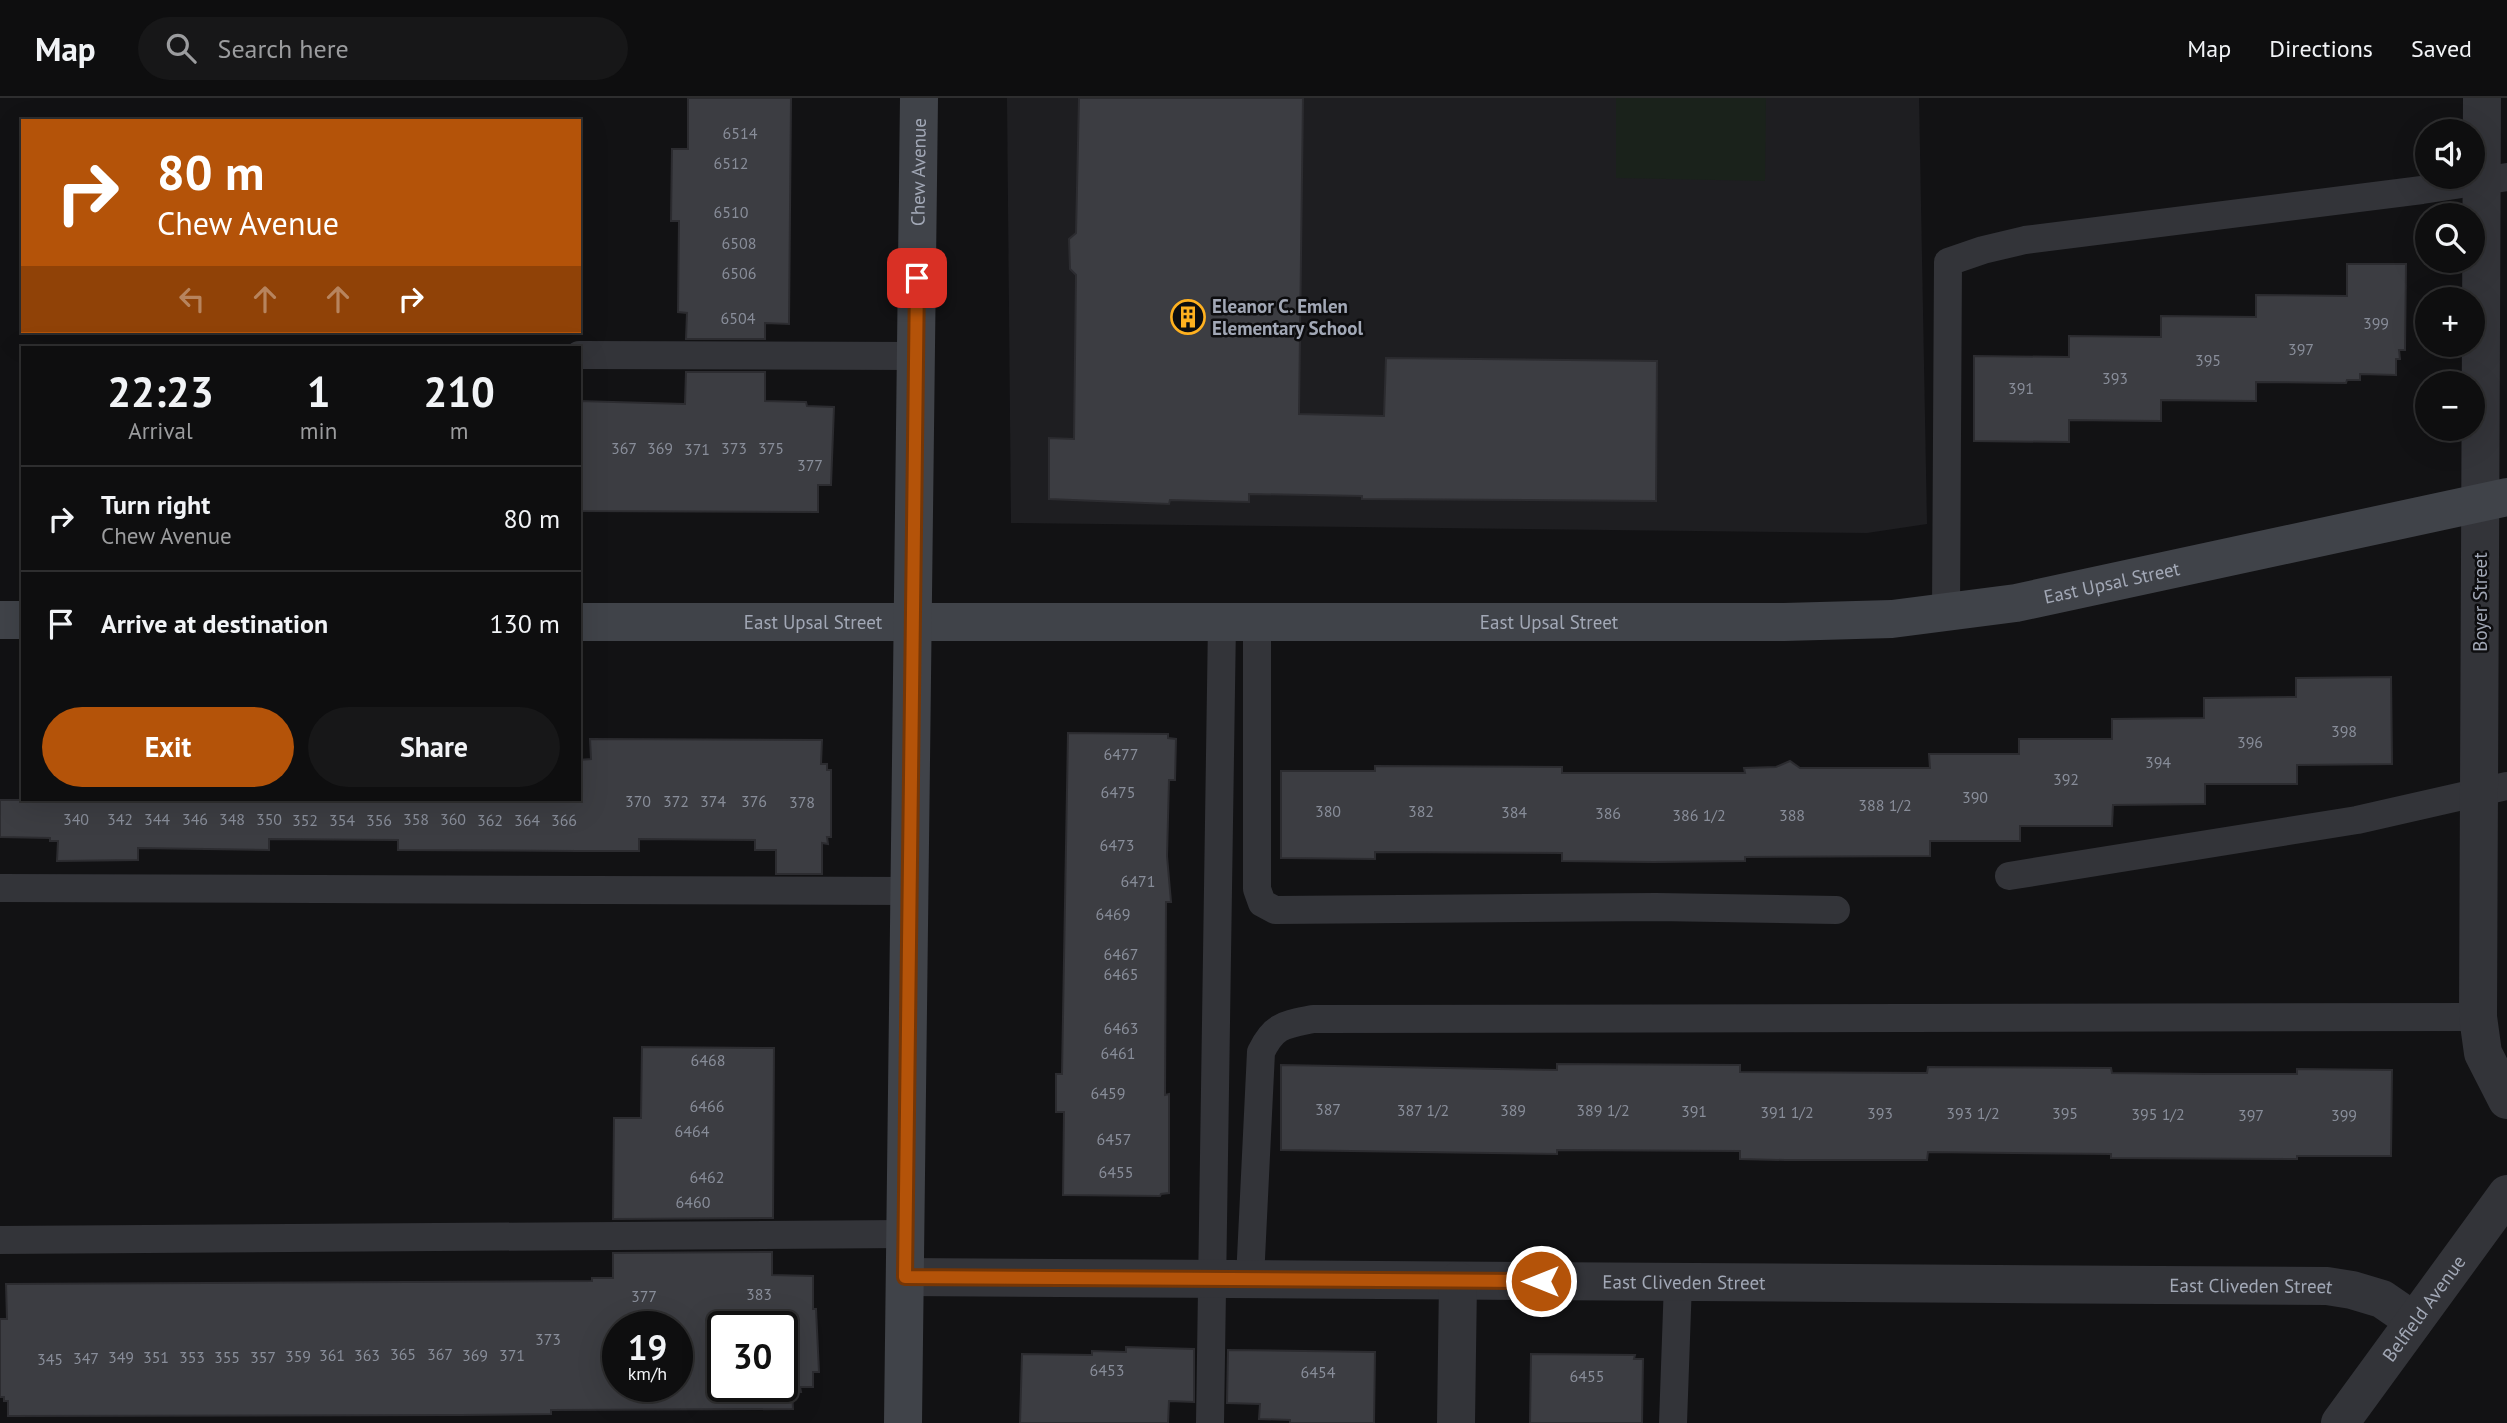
<!DOCTYPE html>
<html lang="en">
<head>
<meta charset="utf-8">
<style>
	body { margin:0; font-family:"PT Sans",sans-serif; background:#171718; color:#f1f3f6; height:100vh; display:flex; flex-direction:column; font-size:26px; white-space:nowrap }
	* { box-sizing:border-box; margin:0 }
	p { font-size:23px; color:#9b9c9e }
	.icon { flex:none; width:38px; height:38px; fill:none; stroke:currentColor; stroke-width:2; stroke-linecap:round; stroke-linejoin:round }
	.map { position:relative; flex:1; overflow:hidden }
	.panel { position:absolute; left:21px; top:248px; width:560px; height:455px; display:flex; flex-direction:column; background:#0e0e0f; border-radius:0px; box-shadow:0 7px 28px #0002,0 0 0 2px #2e2e2f }
	.panel>* { flex:none }
	.top-card { position:absolute; left:21px; top:21px; width:560px; height:214px; border-radius:0px; box-shadow:0 7px 28px #0002,0 0 0 2px #2e2e2f; background:#b45309; color:#fff; overflow:hidden }
	.buttons { position:absolute; left:2415px; top:21px; display:grid; gap:14px }
	.buttons a { display:grid; place-items:center; width:70px; height:70px; border-radius:50%; background:#0e0e0f; box-shadow:0 7px 28px #0002,0 0 0 2px #2e2e2f; font-size:35px }
	.speed { position:absolute; left:602px; top:1213px; display:flex; gap:14px; font-size:35px; font-weight:700; text-align:center }
	.speed>* { display:grid; place-content:center; width:91px; height:91px; border-radius:50%; background:#0e0e0f; box-shadow:0 7px 28px #0002,0 0 0 2px #2e2e2f; line-height:1 }
	.speed small { font-size:18px; font-weight:400 }
	.speed .limit { border:4px solid #111; border-radius:10px; background:#fff; color:#111 }
	.pin { position:absolute; display:grid; place-items:center; width:60px; height:60px; color:#fff; margin:-30px; border-radius:14px; box-shadow:0 4px 10px #0006 }
	.me { position:absolute; width:77px; margin:-38px; rotate:270deg; stroke-linejoin:round; filter:drop-shadow(0 0 5px #0008) }
	.turn { display:flex; align-items:center; gap:24px; height:147px; padding:0 21px; font-size:32px }
	.turn .icon { width:91px; height:91px; stroke-width:2.5 }
	.turn b { display:block; font-size:49px; line-height:60px }
	.lanes { display:flex; align-items:center; height:66px; padding:0 21px; background:#0003; justify-content:center; gap:35px; direction:ltr }
	.lanes .off { opacity:.35 }
	.eta { display:flex; justify-content:space-evenly; align-items:center; height:119px; text-align:center }
	.eta b { font-size:42px; font-weight:700; line-height:49px }
	.cta { display:flex; gap:14px; margin-top:auto; padding:14px 21px }
	.cta a { flex:1; height:80px; border-radius:42px; background:#b45309; color:#fff; font-size:28px; font-weight:700; line-height:80px; text-align:center }
	.cta a+a { background:#171718; color:#f1f3f6 }
	ul { padding:0; list-style:none }
	li { display:flex; align-items:center; gap:21px; height:105px; padding:0 21px; border-top:2px solid #2e2e2f }
	li div { flex:1 }
	li b { display:block; font-size:26px }
	li em { font-style:normal }
	header { display:flex; align-items:center; gap:42px; box-sizing:border-box; height:98px; padding:0 35px; background:#0e0e0f; border-bottom:2px solid #2e2e2f }
	header strong { font-size:33px }
	nav { display:flex; gap:38px; margin-inline-start:auto; font-size:24px }
	.search { width:490px; height:63px; background:#171718; display:flex; align-items:center; gap:18px; box-sizing:border-box; padding:0 24px; border-radius:38px; color:#9b9c9e; font-size:26px }
	.map>svg:first-child { display:block }
	.built { fill:#1e1e21 }
	.green { fill:#1a221b }
	.building { fill:#3c3d42; stroke:#2c2c30; stroke-width:2; fill-rule:evenodd }
	.lines { fill:none; stroke-linecap:round; stroke-linejoin:round }
	.lane { stroke:#333439; stroke-width:28 }
	.street { stroke:#333439; stroke-width:38 }
	.secondary { stroke:#404349; stroke-width:38 }
	.route-casing { stroke:#753606; stroke-width:18 }
	.route { stroke:#b45309; stroke-width:12 }
	.labels { text-anchor:middle; stroke-width:5; stroke-linejoin:round; paint-order:stroke }
	.number-label { font-size:16px; fill:#888d99 }
	.street-label { font-size:19px; fill:#a2a8b6; stroke:#0d0d0f }
	.poi-label { font-size:19px; font-weight:bold; fill:#a2a8b6; stroke:#0d0d0f; text-anchor:start }
</style>
</head>
<body>
<header>
<strong>Map</strong>
<div class="search"><svg class="icon" aria-label="search" viewBox="0 0 24 24"><circle cx="10" cy="10" r="6"/><path d="M15 15l6 6"/></svg>Search here</div>
<nav><a>Map</a><a>Directions</a><a>Saved</a></nav>
</header>
<div class="map">
<svg width="2507" height="1325" viewBox="0 0 2507 1325">
	<rect width="100%" height="100%" fill="#121214"/>
	<path class="built" d="M 1007,0 L 1919,0 L 1927,426 L 1867,435 L 1011,425 Z"/>
	<path class="green" d="M 1616,0 L 1766,0 L 1765,83 L 1616,80 Z"/>
	<g class="building">
		<path d="M 688,0 L 791,0 L 789,226 L 765,225 L 765,241 L 686,241 L 687,215 L 678,214 L 679,123 L 671,123 L 672,51 L 688,51 Z"/>
		<path d="M 1079,0 L 1303,0 L 1299,316 L 1384,318 L 1386,260 L 1657,263 L 1656,403 L 1362,401 L 1362,398 L 1249,396 L 1249,404 L 1170,402 L 1169,406 L 1049,401 L 1049,340 L 1074,341 L 1076,177 L 1070,171 L 1069,141 L 1076,135 Z"/>
		<path d="M 2347,166 L 2406,166 L 2405,252 L 2399,252 L 2400,261 L 2396,261 L 2396,277 L 2360,276 L 2360,282 L 2347,282 L 2346,285 L 2256,284 L 2256,303 L 2161,302 L 2161,323 L 2069,322 L 2069,344 L 1974,343 L 1974,258 L 2069,259 L 2069,238 L 2161,239 L 2161,218 L 2256,219 L 2256,197 L 2347,198 Z"/>
		<path d="M 686,274 L 765,274 L 765,303 L 806,304 L 807,308 L 834,309 L 831,387 L 818,387 L 818,414 L 579,413 L 579,303 L 685,306 Z"/>
		<path d="M 2391,579 L 2392,666 L 2297,667 L 2297,686 L 2205,686 L 2205,706 L 2113,707 L 2112,728 L 2020,728 L 2020,743 L 1930,743 L 1930,758 L 1745,759 L 1745,763 L 1654,764 L 1562,763 L 1562,755 L 1375,754 L 1375,761 L 1281,760 L 1281,673 L 1375,673 L 1375,668 L 1562,669 L 1562,675 L 1745,675 L 1744,670 L 1776,669 L 1790,663 L 1800,670 L 1930,670 L 1929,656 L 2019,656 L 2019,641 L 2112,641 L 2112,621 L 2204,620 L 2204,600 L 2296,599 L 2296,580 Z"/>
		<path d="M 1068,635 L 1168,636 L 1168,640 L 1176,641 L 1175,682 L 1169,682 L 1167,758 L 1171,804 L 1166,804 L 1165,997 L 1169,996 L 1169,1095 L 1161,1096 L 1160,1098 L 1063,1097 L 1064,1014 L 1056,1014 L 1056,976 L 1062,976 Z"/>
		<path d="M 590,641 L 822,642 L 821,666 L 827,666 L 827,672 L 831,672 L 831,739 L 827,739 L 828,746 L 822,745 L 822,776 L 776,776 L 776,752 L 755,752 L 755,742 L 639,741 L 639,753 L 578,753 L 398,752 L 398,742 L 269,741 L 269,752 L 138,750 L 138,762 L 57,763 L 58,743 L 50,743 L 50,740 L 0,739 L 0,702 L 579,702 L 579,662 L 591,661 Z"/>
		<path d="M 642,949 L 774,950 L 773,1120 L 613,1121 L 614,1020 L 641,1020 Z"/>
		<path d="M 1557,966 L 1740,967 L 1740,974 L 1927,975 L 1928,969 L 2111,970 L 2112,975 L 2205,976 L 2297,976 L 2297,971 L 2392,972 L 2391,1058 L 2297,1058 L 2297,1061 L 2111,1060 L 2111,1056 L 1928,1054 L 1927,1062 L 1785,1062 L 1740,1061 L 1740,1053 L 1557,1052 L 1557,1056 L 1281,1052 L 1281,967 L 1557,972 Z"/>
		<path d="M 772,1154 L 772,1177 L 813,1178 L 813,1211 L 816,1211 L 819,1274 L 813,1274 L 813,1289 L 800,1289 L 801,1294 L 792,1294 L 793,1311 L 551,1312 L 551,1316 L 461,1317 L 8,1318 L 8,1303 L 4,1303 L 4,1299 L 0,1299 L 0,1221 L 7,1221 L 6,1186 L 592,1183 L 592,1180 L 613,1180 L 613,1155 ZM 618,1228 L 677,1228 L 677,1288 L 618,1288 ZM 723,1228 L 782,1228 L 782,1288 L 723,1288 Z"/>
		<path d="M 1126,1249 L 1194,1251 L 1194,1304 L 1169,1303 L 1168,1325 L 1020,1325 L 1022,1256 L 1092,1257 L 1092,1253 L 1126,1254 Z"/>
		<path d="M 1228,1252 L 1375,1254 L 1374,1325 L 1290,1325 L 1290,1322 L 1259,1321 L 1260,1306 L 1227,1305 Z"/>
		<path d="M 1531,1256 L 1635,1257 L 1634,1261 L 1643,1261 L 1642,1325 L 1530,1325 Z"/>
	</g>
	<g class="lines">
		<g class="lane">
			<path d="M 579,257 L 917,258"/>
			<path d="M 1946,515 L 1948,164 L 1983,152 L 2025,142 L 2422,92 L 2507,79"/>
			<path d="M 1257,523 L 1257,791 L 1262,805 L 1275,812 L 1656,809 L 1836,812"/>
			<path d="M 2009,778 L 2357,722 L 2507,688"/>
			<path d="M 0,790 L 911,793"/>
			<path d="M 0,1142 L 905,1136"/>
			<path d="M 1250,1181 L 1261,954 C 1274,927 1284,927 1313,921 L 2478,919"/>
			<path d="M 1210,1325 L 1222,524"/>
			<path d="M 1673,1325 L 1678,1184"/>
		</g>
		<g class="street">
			<path d="M 2482,0 L 2478,919 L 2483,955 L 2507,1002"/>
			<path id="s1" d="M 905,1179 L 2327,1188 L 2352,1192 L 2382,1201 L 2414,1223"/>
			<path d="M 1456,1325 L 1458,1183"/>
			<path id="s2" d="M 2340,1325 L 2507,1096"/>
		</g>
		<g class="secondary">
			<path d="M 0,522 L 23,522"/>
			<path id="s3" d="M 579,524 L 1784,524 L 1892,521 L 2016,505 L 2507,399"/>
			<path id="s4" d="M 903,1325 L 919,0"/>
		</g>
	</g>
	<g class="lines">
		<g class="route-casing">
			<path id="route" d="M 917,180 L 905,1179 L 1541,1183"/>
		</g>
		<use href="#route" class="route"/>
	</g>
	<defs>
		<g id="building-ring" transform="scale(1.75)"><circle r="9.5" fill="#0d0d0f" stroke="#ffb11f" stroke-width="1.5"/><path d="M-4-6H4V6H1V3H-1V6H-4ZM-2.5-4.3h1.7v1.8h-1.7ZM.8-4.3h1.7v1.8H.8ZM-2.5-1h1.7V.8h-1.7ZM.8-1h1.7V.8H.8Z" fill="#ffb11f"/></g>
	</defs>
	<g fill-rule="evenodd">
		<use href="#building-ring" x="1188" y="219"/>
	</g>
	<g class="labels">
		<g class="number-label">
			<text x="740" y="41">6514</text>
			<text x="731" y="71">6512</text>
			<text x="731" y="120">6510</text>
			<text x="739" y="151">6508</text>
			<text x="739" y="181">6506</text>
			<text x="738" y="226">6504</text>
			<text x="2376" y="231">399</text>
			<text x="2301" y="257">397</text>
			<text x="2208" y="268">395</text>
			<text x="2115" y="286">393</text>
			<text x="2021" y="296">391</text>
			<text x="624" y="356">367</text>
			<text x="660" y="356">369</text>
			<text x="734" y="356">373</text>
			<text x="771" y="356">375</text>
			<text x="697" y="357">371</text>
			<text x="810" y="373">377</text>
			<text x="2344" y="639">398</text>
			<text x="2250" y="650">396</text>
			<text x="1121" y="662">6477</text>
			<text x="2158" y="670">394</text>
			<text x="2066" y="687">392</text>
			<text x="1118" y="700">6475</text>
			<text x="1975" y="705">390</text>
			<text x="638" y="709">370</text>
			<text x="676" y="709">372</text>
			<text x="713" y="709">374</text>
			<text x="754" y="709">376</text>
			<text x="802" y="710">378</text>
			<text x="1885" y="713">388 1/2</text>
			<text x="1328" y="719">380</text>
			<text x="1421" y="719">382</text>
			<text x="1514" y="720">384</text>
			<text x="1608" y="721">386</text>
			<text x="1699" y="723">386 1/2</text>
			<text x="1792" y="723">388</text>
			<text x="76" y="727">340</text>
			<text x="120" y="727">342</text>
			<text x="157" y="727">344</text>
			<text x="195" y="727">346</text>
			<text x="232" y="727">348</text>
			<text x="269" y="727">350</text>
			<text x="416" y="727">358</text>
			<text x="453" y="727">360</text>
			<text x="305" y="728">352</text>
			<text x="342" y="728">354</text>
			<text x="379" y="728">356</text>
			<text x="490" y="728">362</text>
			<text x="527" y="728">364</text>
			<text x="564" y="728">366</text>
			<text x="1117" y="753">6473</text>
			<text x="1138" y="789">6471</text>
			<text x="1113" y="822">6469</text>
			<text x="1121" y="862">6467</text>
			<text x="1121" y="882">6465</text>
			<text x="1121" y="936">6463</text>
			<text x="1118" y="961">6461</text>
			<text x="708" y="968">6468</text>
			<text x="1108" y="1001">6459</text>
			<text x="707" y="1014">6466</text>
			<text x="1328" y="1017">387</text>
			<text x="1423" y="1018">387 1/2</text>
			<text x="1513" y="1018">389</text>
			<text x="1603" y="1018">389 1/2</text>
			<text x="1694" y="1019">391</text>
			<text x="1787" y="1020">391 1/2</text>
			<text x="1880" y="1021">393</text>
			<text x="1973" y="1021">393 1/2</text>
			<text x="2065" y="1021">395</text>
			<text x="2158" y="1022">395 1/2</text>
			<text x="2251" y="1023">397</text>
			<text x="2344" y="1023">399</text>
			<text x="692" y="1039">6464</text>
			<text x="1114" y="1047">6457</text>
			<text x="1116" y="1080">6455</text>
			<text x="707" y="1085">6462</text>
			<text x="693" y="1110">6460</text>
			<text x="759" y="1202">383</text>
			<text x="644" y="1204">377</text>
			<text x="548" y="1247">373</text>
			<text x="403" y="1262">365</text>
			<text x="440" y="1262">367</text>
			<text x="332" y="1263">361</text>
			<text x="367" y="1263">363</text>
			<text x="475" y="1263">369</text>
			<text x="512" y="1263">371</text>
			<text x="298" y="1264">359</text>
			<text x="121" y="1265">349</text>
			<text x="156" y="1265">351</text>
			<text x="192" y="1265">353</text>
			<text x="227" y="1265">355</text>
			<text x="263" y="1265">357</text>
			<text x="86" y="1266">347</text>
			<text x="50" y="1267">345</text>
			<text x="1107" y="1278">6453</text>
			<text x="1318" y="1280">6454</text>
			<text x="1587" y="1284">6455</text>
		</g>
		<g class="street-label">
			<text dy="7" stroke="none"><textPath href="#s4" startOffset="1251">Chew Avenue</textPath></text>
			<text dy="7" stroke="none"><textPath href="#s3" startOffset="1536">East Upsal Street</textPath></text>
			<text transform="translate(2480 504) rotate(-90)" y="7">Boyer Street</text>
			<text dy="7" stroke="none"><textPath href="#s3" startOffset="970">East Upsal Street</textPath></text>
			<text dy="7" stroke="none"><textPath href="#s3" startOffset="234">East Upsal Street</textPath></text>
			<text dy="7" stroke="none"><textPath href="#s1" startOffset="779">East Cliveden Street</textPath></text>
			<text dy="7" stroke="none"><textPath href="#s1" startOffset="1346">East Cliveden Street</textPath></text>
			<text dy="7" stroke="none"><textPath href="#s2" startOffset="142">Belfield Avenue</textPath></text>
		</g>
		<g class="poi-label">
			<text x="1212" y="215">Eleanor C. Emlen<tspan x="1212" dy="22">Elementary School</tspan></text>
		</g>
	</g>
</svg>
<div class="buttons">
<a><svg class="icon" aria-label="sound" viewBox="0 0 24 24"><path d="M4 9h4l5-4v14l-5-4H4zM17 9q2 3 0 6"/></svg></a>
<a><svg class="icon" aria-label="search" viewBox="0 0 24 24"><circle cx="10" cy="10" r="6"/><path d="M15 15l6 6"/></svg></a>
<a>+</a>
<a>−</a>
</div>
<div class="speed"><div>19<small>km/h</small></div><div class="limit">30</div></div>
<div class="pin" style="left:917px;top:180px;background:#d93025"><svg class="icon" aria-label="arrive" viewBox="0 0 24 24"><path d="M6 21V4h12l-3 4 3 4H6"/></svg></div>
<svg class="me" style="left:1541px;top:1183px" viewBox="-20 -20 40 40"><circle r="17" fill="#b45309" stroke="#fff" stroke-width="3"/><path d="M0-11L8 9 0 5-8 9z" fill="#fff"/></svg>
<div class="top-card">
<div class="turn"><svg class="icon" aria-label="right" viewBox="0 0 24 24"><path d="M7 20v-9h11M14 6l5 5-5 5"/></svg><div><b>80 m</b>Chew Avenue</div></div>
<div class="lanes"><svg class="icon off" aria-label="left" viewBox="0 0 24 24"><path d="M17 20v-9H6M10 6l-5 5 5 5"/></svg><svg class="icon off" aria-label="ahead" viewBox="0 0 24 24"><path d="M12 20V5M6 11l6-6 6 6"/></svg><svg class="icon off" aria-label="ahead" viewBox="0 0 24 24"><path d="M12 20V5M6 11l6-6 6 6"/></svg><svg class="icon" aria-label="right" viewBox="0 0 24 24"><path d="M7 20v-9h11M14 6l5 5-5 5"/></svg></div>
</div>
<section class="panel">
<div class="eta">
<div><b>22:23</b><p>Arrival</p></div>
<div><b>1</b><p>min</p></div>
<div><b>210</b><p>m</p></div>
</div>
<ul>
<li><svg class="icon" aria-label="right" viewBox="0 0 24 24"><path d="M7 20v-9h11M14 6l5 5-5 5"/></svg><div><b>Turn right</b><p>Chew Avenue</p></div><em>80 m</em></li>
<li><svg class="icon" aria-label="arrive" viewBox="0 0 24 24"><path d="M6 21V4h12l-3 4 3 4H6"/></svg><div><b>Arrive at destination</b></div><em>130 m</em></li>
</ul>
<div class="cta"><a>Exit</a><a>Share</a></div>
</section>
</div>
</body>
</html>
